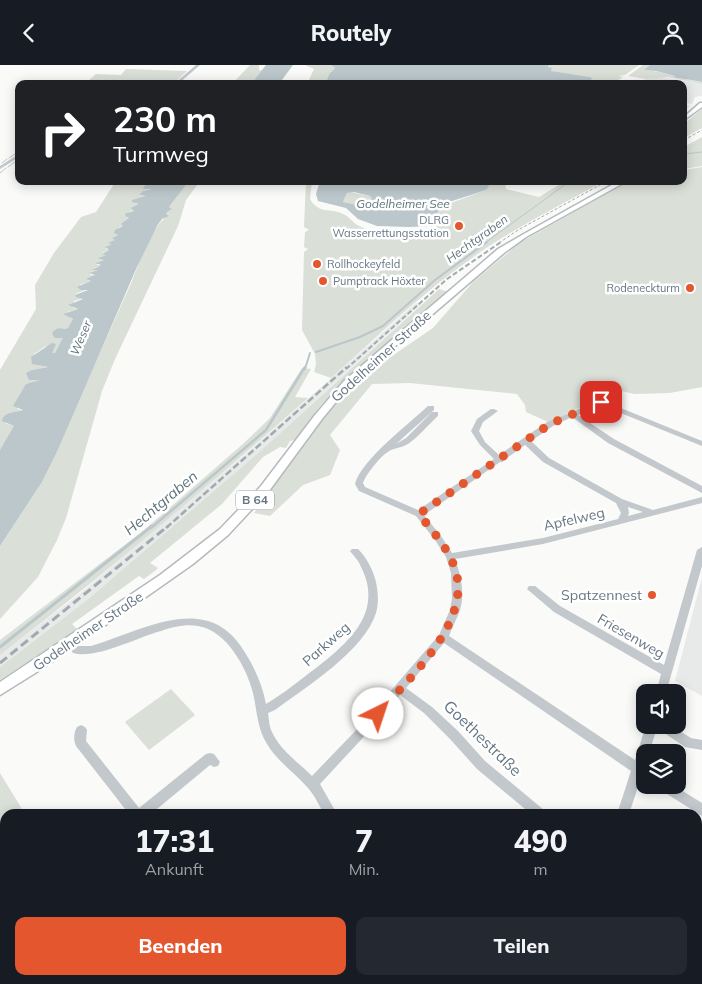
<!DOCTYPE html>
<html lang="de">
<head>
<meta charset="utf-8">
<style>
	body { margin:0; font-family:Mulish,sans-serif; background:#242831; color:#f1f3f6; height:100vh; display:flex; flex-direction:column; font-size:19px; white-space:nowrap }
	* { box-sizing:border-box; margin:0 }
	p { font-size:16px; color:#9ea1a6 }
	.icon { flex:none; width:28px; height:28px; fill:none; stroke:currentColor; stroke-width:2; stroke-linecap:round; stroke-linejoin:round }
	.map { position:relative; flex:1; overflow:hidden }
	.details { position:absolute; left:0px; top:744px; width:702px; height:176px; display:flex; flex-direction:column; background:#171b24; border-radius:15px 15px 0 0; box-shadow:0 2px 12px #0003 }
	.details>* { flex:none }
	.guide { position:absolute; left:15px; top:15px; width:672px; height:105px; border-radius:10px; box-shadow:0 2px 12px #0003; background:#202124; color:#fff; overflow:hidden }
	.controls { position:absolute; left:636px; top:619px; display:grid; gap:10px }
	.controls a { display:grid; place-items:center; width:50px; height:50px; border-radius:10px; background:#171b24; box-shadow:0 2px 12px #0003; font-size:25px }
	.pin { position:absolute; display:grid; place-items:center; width:42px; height:42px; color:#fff; margin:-21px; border-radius:10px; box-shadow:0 2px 8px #0006 }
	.me { position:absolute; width:55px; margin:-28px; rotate:41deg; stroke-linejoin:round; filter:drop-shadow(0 0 4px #0008) }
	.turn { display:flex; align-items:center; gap:18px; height:105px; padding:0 15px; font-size:22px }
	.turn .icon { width:65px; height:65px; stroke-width:2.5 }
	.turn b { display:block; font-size:35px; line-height:42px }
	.eta { display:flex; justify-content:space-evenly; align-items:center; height:85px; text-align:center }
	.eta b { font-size:30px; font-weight:800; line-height:35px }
	.button { display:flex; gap:10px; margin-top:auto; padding:10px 15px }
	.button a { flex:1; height:58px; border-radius:10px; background:#e4572e; color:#fff; font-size:20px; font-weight:800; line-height:58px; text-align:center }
	.button a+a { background:#242831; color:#f1f3f6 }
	header { display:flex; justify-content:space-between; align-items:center; height:65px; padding:0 15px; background:#171b24; font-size:22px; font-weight:800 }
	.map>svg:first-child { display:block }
	.built { fill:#e8e9e9 }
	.green { fill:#dadfd7 }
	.water { fill:#bbc7cb; fill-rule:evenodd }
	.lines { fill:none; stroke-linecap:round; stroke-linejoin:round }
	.stream-far3 { stroke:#bbc7cb; stroke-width:1 }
	.stream-far2 { stroke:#bbc7cb; stroke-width:2 }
	.stream-far1 { stroke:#bbc7cb; stroke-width:2.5 }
	.stream { stroke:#bbc7cb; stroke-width:3 }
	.major-casing { stroke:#b5babe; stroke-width:3 }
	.minor { fill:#c3c8cc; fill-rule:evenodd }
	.major { fill:#fff; fill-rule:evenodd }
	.rail-far3 { stroke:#a2aab0; stroke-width:1; stroke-dasharray:3 2; stroke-linecap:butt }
	.rail-far2 { stroke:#a2aab0; stroke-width:2; stroke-dasharray:5 2.5; stroke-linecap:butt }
	.rail-far1 { stroke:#a2aab0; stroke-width:2.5; stroke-dasharray:7 3; stroke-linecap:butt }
	.rail { stroke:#a2aab0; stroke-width:3; stroke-dasharray:9 4.5; stroke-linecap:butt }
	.route { stroke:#e4572e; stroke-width:9; stroke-dasharray:0 16.2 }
	.poi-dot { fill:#e4572e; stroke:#fff; stroke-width:2 }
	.labels { text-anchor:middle; stroke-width:5; stroke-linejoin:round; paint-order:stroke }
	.far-poi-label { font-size:11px; fill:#657683; stroke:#fff; text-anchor:end }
	.far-water-label { font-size:12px; font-style:italic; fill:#60757c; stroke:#fff }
	.shield { fill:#fff; stroke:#939fa8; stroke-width:1 }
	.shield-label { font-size:12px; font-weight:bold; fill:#657683 }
	.street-label { font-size:14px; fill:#657683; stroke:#fff }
	.poi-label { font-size:14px; fill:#657683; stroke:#fff; text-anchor:end }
	.water-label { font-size:15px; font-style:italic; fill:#60757c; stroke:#fff }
	.near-street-label { font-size:16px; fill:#657683; stroke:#fff }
</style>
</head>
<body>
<header><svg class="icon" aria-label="back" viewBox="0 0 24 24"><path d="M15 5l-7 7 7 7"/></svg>Routely<svg class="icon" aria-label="person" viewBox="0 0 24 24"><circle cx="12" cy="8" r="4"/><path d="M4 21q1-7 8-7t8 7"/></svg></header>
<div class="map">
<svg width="702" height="919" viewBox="0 0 702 919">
	<rect width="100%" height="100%" fill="#fafaf8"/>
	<g class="built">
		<path d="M 661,12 L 702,19 L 702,31 L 695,32 L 692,39 L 687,38 L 685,40 L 690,41 L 687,43 L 684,42 L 684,19 L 636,19 L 646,14 Z"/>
		<path d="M 416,238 L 421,239 L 257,389 L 87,535 L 0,602 L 0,590 L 78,530 L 249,386 Z"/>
		<path d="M 702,512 L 702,631 L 675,616 Z"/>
	</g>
	<g class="green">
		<path d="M 250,0 L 259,0 L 259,5 L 262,5 L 251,19 L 232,19 Z"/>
		<path d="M 305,0 L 331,0 L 335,3 L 329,9 L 327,15 L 329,19 L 307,19 L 314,4 Z"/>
		<path d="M 548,0 L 639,0 L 625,10 L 618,11 L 623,12 L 612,19 L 590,19 L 591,17 L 551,6 Z"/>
		<path d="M 643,0 L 650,0 L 644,5 C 665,6 681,15 702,17 L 702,19 L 668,12 L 646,14 L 628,11 Z"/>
		<path d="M 126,4 L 187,6 L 173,19 L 88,16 L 96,9 L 121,10 Z"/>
		<path d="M 702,44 L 702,63 L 684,73 L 684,59 Z"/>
		<path d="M 702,72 L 702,101 L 684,104 L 684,82 Z"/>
		<path d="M 702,102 L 702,322 L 670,328 L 634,329 L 594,319 L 595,332 L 597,335 L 548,357 L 526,347 L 525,340 L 517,329 L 410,318 L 372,319 L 330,370 L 340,385 L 330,410 L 303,420 L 270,451 L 254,448 L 324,352 L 364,310 L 433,263 L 473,217 L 521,177 L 629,116 L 684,116 L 684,105 Z"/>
		<path d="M 116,116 L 156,117 L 152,123 L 143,126 L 140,131 L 146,131 L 135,138 L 140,139 L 135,145 L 128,147 L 126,152 L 129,153 L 124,161 L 119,162 L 118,169 L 112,174 L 116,174 L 112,180 L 106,181 L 106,184 L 109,185 L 102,188 L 107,190 L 100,192 L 104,195 L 97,197 L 97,200 L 101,200 L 93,204 L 98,205 L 91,207 L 90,210 L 95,210 L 87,215 L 92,216 L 80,220 L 81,225 L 88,224 L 75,229 L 84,233 L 74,236 L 73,243 L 78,244 L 67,247 L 70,253 L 73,254 L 68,263 L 55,264 L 52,269 L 57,273 L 64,273 L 55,288 L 51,288 L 46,281 L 34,289 L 34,299 L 48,302 L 32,305 L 40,316 L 17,344 L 23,345 L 12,348 L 5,358 L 14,361 L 14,364 L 0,385 L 0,305 L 36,244 L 35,220 L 54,188 L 81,152 L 96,147 Z"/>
		<path d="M 189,116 L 200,116 L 186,135 L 178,161 L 115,294 L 102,326 L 66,453 L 57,475 L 38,512 L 0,554 L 0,481 L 42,417 L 56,389 C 79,331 107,273 132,216 C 140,196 151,161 169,150 L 166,148 L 172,144 L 169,142 Z"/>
		<path d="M 306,116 L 312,116 L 310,134 C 319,150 330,142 343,149 C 349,151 353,158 359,161 C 381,172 409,167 432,163 L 430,158 L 436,153 L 440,142 L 486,125 L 488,118 L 485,116 L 505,116 L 506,124 L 539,132 L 565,116 L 604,116 C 561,140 516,162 476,190 C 424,226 378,271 331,313 L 314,307 L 316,299 L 315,289 L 302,265 L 304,187 L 308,184 L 304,182 L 305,167 L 309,165 L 304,162 Z"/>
		<path d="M 350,127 L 370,131 L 372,134 L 362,141 L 343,137 L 347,128 Z"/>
		<path d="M 439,224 L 449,227 L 357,304 L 321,340 L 295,375 L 290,376 L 286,383 L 280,382 L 263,392 L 222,439 L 150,498 L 158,503 L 156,505 L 144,514 L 139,511 L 72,559 L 77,564 L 0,615 L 0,602 L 87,535 L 257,389 Z"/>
		<path d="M 302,303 L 311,304 L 295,332 L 308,333 C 208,422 106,508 0,590 L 0,575 L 143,466 L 244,378 L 270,353 Z"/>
		<path d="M 171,624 L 195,650 L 149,685 L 125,657 Z"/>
		<path d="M 0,708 L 25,749 L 5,749 L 5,915 L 116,915 L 118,919 L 0,919 Z"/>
	</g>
	<g class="water">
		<path d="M 266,0 L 293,0 L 279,19 L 251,19 Z"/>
		<path d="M 331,0 L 549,0 L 548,2 L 552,3 L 551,6 L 589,12 L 592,13 L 591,15 L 593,16 L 590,19 L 329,19 L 327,15 L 329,9 L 335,3 Z"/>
		<path d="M 650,0 L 702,0 L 702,17 L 674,12 L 675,11 L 656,6 L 644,5 Z"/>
		<path d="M 147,116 L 189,116 L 169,142 L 172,144 L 166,148 L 169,151 L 162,154 L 157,161 L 137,202 L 56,389 L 42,417 L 0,481 L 0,385 L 14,361 L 2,356 C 4,346 16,348 23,345 L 13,341 L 26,319 L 40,315 L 29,315 L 26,308 L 32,305 L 48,302 L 32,299 L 31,292 L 52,278 L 56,279 L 52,288 L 55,288 L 63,273 L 55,273 L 52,269 C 56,260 61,265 68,263 L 73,254 L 63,249 L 78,244 L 68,240 L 83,234 L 76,232 L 75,230 L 88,225 L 81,225 L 77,222 L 91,216 L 86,214 L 95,210 L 89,208 L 98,205 L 92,205 L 101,200 L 95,198 L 104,195 L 98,193 L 106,190 L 102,189 L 109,185 L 105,182 L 112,179 L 108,178 L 115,175 L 112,173 L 118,170 L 114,168 L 115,165 L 123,161 L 121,159 L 129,153 L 125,151 L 126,148 L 134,146 L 131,143 L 139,139 L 132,137 L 132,135 L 146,131 L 139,130 L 143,126 L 151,124 L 143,124 L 146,119 L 156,117 Z"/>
		<path d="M 320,116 L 485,116 L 489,121 L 486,125 L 443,139 L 440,142 L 434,156 L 430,158 L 431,161 L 409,162 L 377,161 L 358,154 L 346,143 L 318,136 L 316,129 ZM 354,127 L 370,131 L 372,134 L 362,141 L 343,137 L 347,128 Z"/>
	</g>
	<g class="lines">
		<g class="stream-far3">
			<path d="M 684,89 L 702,87"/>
			<path d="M 9,93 L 17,88"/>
			<path d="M 2,98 L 7,94"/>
			<path d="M 8,102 L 16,96"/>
			<path d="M 0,108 L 6,103"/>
			<path d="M 485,178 L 570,116"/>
		</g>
		<g class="stream-far2">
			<path d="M 316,287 L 360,272 L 383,261 L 435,215 L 487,177"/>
			<path d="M 305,304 L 310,288"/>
		</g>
		<path class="stream-far1" d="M 151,463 L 266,365 L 305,302"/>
		<path class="stream" d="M 0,582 L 152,461"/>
		<g class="major-casing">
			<g id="major">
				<path d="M 700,38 L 702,38 L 702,42 L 684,55 L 684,52 Z"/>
				<path d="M 619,116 L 627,116 L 526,172 L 504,188 L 350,320 L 322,354 L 269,426 L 228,470 L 193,499 L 126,546 L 40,605 L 0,630 L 0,617 L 160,510 L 220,464 L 261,421 L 315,350 L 344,316 L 498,184 L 522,170 Z"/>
			</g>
		</g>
		<g class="minor">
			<path d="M 196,0 L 200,0 L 178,19 L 174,19 Z"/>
			<path d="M 19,89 L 19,92 L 0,104 L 0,101 Z"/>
			<path d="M 601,335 L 702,376 L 702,381 L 601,340 L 578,350 L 614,374 L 702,421 L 702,428 L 608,378 L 572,352 L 553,361 L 531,376 L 549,393 L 622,434 L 653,445 L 702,432 L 702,438 L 543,479 L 455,494 C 461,510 465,529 460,545 C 457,554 452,562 449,571 L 635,695 L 646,660 L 670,660 L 691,673 L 702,675 L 702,685 L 685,682 L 657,663 L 649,688 L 645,688 L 645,714 L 641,713 L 629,749 L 617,749 L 631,706 L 444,578 L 406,623 L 432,642 L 458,666 L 485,696 L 544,745 L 546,749 L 531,749 L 477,704 L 450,674 L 424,648 L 400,630 L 371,664 L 320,719 L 337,749 L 324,749 C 319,740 315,731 308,723 C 295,708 277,696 267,679 C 257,663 257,645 253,628 C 247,603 226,565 198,561 C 186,559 172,562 161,566 C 138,572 95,595 73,588 L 65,579 L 66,576 L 70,575 L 79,581 L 91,581 C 143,566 207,525 244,586 C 255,603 262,619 266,639 C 283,629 300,615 316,603 C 349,577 384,547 361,502 C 359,496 354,491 350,486 L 352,484 L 358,484 C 367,493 373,505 376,517 C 378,527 379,538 376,548 C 364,586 306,622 275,645 L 268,648 C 269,654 269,661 272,667 C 280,685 299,698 312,711 L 363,658 L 439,570 L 450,545 L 452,533 L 451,508 L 446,492 L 435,475 L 416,451 L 359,426 L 355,419 C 361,395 409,359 428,341 L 434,341 L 434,345 L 396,379 L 406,373 L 432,347 L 438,347 L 438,351 C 429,359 422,368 412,376 C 405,382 399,382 391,385 C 382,389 366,409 363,418 L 365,422 L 418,445 L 494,394 L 480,380 L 471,366 L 477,354 L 491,344 L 494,344 L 498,346 L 483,357 L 479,366 L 485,377 L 499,390 L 547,357 ZM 525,380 L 543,397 L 616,438 L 621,448 L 618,454 L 543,473 L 452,488 L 441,471 L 424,450 L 500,397 L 503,397 L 504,395 ZM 628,442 L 643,447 L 628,451 L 629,448 Z"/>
			<path d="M 702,482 L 702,501 L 666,628 L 656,628 L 661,609 L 554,547 L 527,524 L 529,521 L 535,521 L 560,541 L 664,600 L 697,485 Z"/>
			<path d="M 81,660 L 85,662 L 87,665 L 86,676 L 139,743 L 206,689 L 210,688 L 214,689 L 220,697 L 218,701 L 214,702 L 210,700 L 151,749 L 129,749 L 76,681 C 73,675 74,667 77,662 Z"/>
			<path d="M 657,720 L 673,720 L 702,738 L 702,751 L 659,724 Z"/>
			<path d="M 698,865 L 702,867 L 702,882 L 698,880 Z"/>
			<path d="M 121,915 L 135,915 L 137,919 L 123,919 Z"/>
			<path d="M 262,915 L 277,915 L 279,919 L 264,919 Z"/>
			<path d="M 464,915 L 480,915 L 482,919 L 466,919 Z"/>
			<path d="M 567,915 L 581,915 L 580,919 L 566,919 Z"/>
		</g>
		<use href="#major" class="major"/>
		<g class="rail-far3">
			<path d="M 684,75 L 702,65"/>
			<path d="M 499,178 L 518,165 L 607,116"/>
		</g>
		<path class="rail-far2" d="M 346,304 L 447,214 L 501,177"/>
		<path class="rail-far1" d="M 166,463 L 347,302"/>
		<path class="rail" d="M 0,598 L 168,461"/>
	</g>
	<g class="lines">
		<path class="route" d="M 378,649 C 409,613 470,559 456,507 C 450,485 433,467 419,449 L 550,359 L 601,337"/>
	</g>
	<g class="poi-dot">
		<circle cx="459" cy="161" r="5"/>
		<circle cx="317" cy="199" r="5"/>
		<circle cx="323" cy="216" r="5"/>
		<circle cx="690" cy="223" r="5"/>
		<circle cx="652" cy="530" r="5"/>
	</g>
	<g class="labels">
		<g class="far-poi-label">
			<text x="449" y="159">DLRG<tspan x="449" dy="13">Wasserrettungsstation</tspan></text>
			<text x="327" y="203" text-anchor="start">Rollhockeyfeld</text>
			<text x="333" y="220" text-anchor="start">Pumptrack Höxter</text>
			<text x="680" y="227">Rodeneckturm</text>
		</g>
		<g class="far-water-label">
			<text x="403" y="143">Godelheimer See</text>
			<text transform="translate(477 174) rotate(-36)" y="4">Hechtgraben</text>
			<text transform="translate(81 273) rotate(-67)" y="4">Weser</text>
		</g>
		<rect class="shield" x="236" y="425.5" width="38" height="19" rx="4"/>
		<g class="shield-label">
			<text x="255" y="439">B 64</text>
		</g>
		<g class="street-label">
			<text transform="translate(381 291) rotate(-42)" y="5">Godelheimer Straße</text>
			<text transform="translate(574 454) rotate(-13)" y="5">Apfelweg</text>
			<text transform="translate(88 566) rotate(-34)" y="5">Godelheimer Straße</text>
			<text transform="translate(631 571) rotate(30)" y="5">Friesenweg</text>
			<text transform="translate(326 579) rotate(-42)" y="5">Parkweg</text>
		</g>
		<g class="poi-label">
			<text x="642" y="535">Spatzennest</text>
		</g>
		<g class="water-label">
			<text transform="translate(161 438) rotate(-40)" y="5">Hechtgraben</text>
		</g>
		<g class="near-street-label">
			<text transform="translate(483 673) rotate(44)" y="6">Goethestraße</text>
		</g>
	</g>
</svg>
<div class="controls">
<a><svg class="icon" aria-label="sound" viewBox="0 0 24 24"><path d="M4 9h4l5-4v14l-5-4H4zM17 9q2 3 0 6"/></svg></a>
<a><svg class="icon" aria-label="layers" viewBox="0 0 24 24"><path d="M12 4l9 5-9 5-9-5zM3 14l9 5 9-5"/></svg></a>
</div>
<div class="pin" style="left:601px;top:337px;background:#d93025"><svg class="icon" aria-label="arrive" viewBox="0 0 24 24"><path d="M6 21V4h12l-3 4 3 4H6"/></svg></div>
<svg class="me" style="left:378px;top:649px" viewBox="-20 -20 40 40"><circle r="19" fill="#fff"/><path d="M0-13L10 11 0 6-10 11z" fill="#e4572e"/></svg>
<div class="guide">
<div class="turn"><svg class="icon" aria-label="right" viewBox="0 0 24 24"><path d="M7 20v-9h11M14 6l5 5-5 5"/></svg><div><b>230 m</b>Turmweg</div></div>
</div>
<section class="details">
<div class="eta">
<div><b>17:31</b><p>Ankunft</p></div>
<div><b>7</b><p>Min.</p></div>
<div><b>490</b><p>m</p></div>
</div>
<div class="button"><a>Beenden</a><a>Teilen</a></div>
</section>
</div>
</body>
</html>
